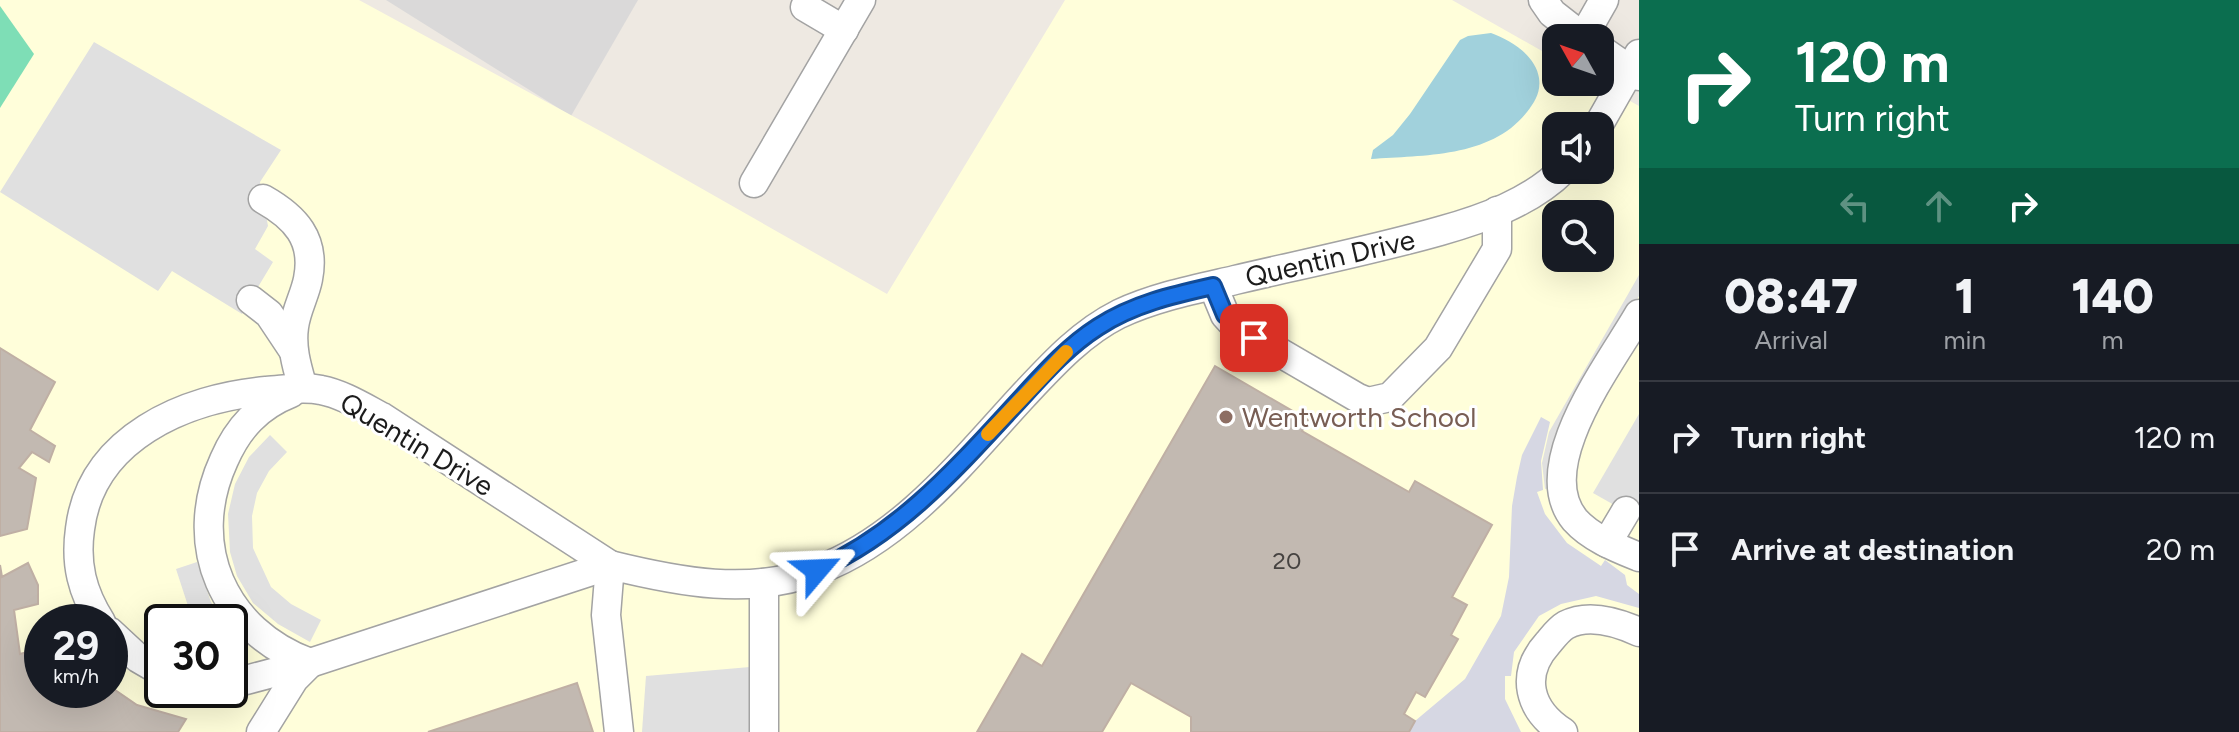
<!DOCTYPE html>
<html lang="en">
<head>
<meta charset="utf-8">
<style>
	body { margin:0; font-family:Figtree,sans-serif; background:#20242c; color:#f1f3f6; height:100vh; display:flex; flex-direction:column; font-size:30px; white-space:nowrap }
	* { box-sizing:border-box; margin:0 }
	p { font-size:26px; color:#9ea1a6 }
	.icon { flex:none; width:44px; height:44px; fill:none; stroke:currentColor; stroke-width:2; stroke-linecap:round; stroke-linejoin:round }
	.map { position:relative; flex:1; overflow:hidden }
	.panel { display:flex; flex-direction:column; background:#171b24; width:600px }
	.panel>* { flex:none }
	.banner { background:#0b6e4f; color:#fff; overflow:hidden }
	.needle { width:52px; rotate:310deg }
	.tools { position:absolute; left:1542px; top:24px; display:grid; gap:16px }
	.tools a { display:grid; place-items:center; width:72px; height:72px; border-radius:16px; background:#171b24; box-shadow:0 8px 32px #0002; font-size:40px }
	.speed { position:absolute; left:24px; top:604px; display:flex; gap:16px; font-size:40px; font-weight:700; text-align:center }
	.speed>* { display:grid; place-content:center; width:104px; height:104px; border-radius:50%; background:#171b24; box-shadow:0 8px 32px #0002; line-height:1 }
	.speed small { font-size:20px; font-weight:400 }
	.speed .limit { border:4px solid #111; border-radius:12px; background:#fff; color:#111 }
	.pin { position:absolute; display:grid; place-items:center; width:68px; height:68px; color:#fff; margin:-34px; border-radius:16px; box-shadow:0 4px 12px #0006 }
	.me { position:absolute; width:88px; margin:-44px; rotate:64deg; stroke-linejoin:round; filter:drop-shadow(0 0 6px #0008) }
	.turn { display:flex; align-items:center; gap:28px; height:168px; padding:0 24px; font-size:36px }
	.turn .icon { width:104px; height:104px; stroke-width:2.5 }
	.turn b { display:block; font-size:56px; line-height:68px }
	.lanes { display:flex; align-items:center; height:76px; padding:0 24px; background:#0003; justify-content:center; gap:40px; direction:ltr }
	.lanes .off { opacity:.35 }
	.eta { display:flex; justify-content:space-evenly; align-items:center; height:136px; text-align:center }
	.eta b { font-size:48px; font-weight:800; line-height:56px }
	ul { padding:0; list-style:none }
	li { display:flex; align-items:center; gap:24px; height:112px; padding:0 24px; border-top:2px solid #363941 }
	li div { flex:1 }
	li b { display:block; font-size:30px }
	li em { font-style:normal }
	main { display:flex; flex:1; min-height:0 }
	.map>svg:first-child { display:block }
	.residential { fill:#dad9d9 }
	.education { fill:#fffeda; fill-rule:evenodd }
	.pitch { fill:#7edeb6 }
	.parking { fill:#e0e0e0 }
	.plaza { fill:#d6d7e3 }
	.water { fill:#a1d1dc }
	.building { fill:#c2b9b1; stroke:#bfafa4; stroke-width:2 }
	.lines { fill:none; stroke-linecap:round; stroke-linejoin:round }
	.minor-casing { stroke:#a3a3a3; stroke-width:31 }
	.minor { stroke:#fff; stroke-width:28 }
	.route-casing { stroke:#114b97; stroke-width:20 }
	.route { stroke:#1a73e8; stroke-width:14 }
	.slow { stroke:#f59e0b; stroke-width:14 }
	.education-dot { fill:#8d6e63; stroke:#fff; stroke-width:3 }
	.labels { text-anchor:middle; stroke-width:6; stroke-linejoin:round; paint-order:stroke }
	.number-label { font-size:24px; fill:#464341 }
	.street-label { font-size:28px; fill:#1c1c1c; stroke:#fff }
	.education-label { font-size:28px; fill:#785e54; stroke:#fff; text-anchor:start }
</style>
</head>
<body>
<main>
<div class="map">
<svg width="1639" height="732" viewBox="0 0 1639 732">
	<rect width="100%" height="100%" fill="#eee9e2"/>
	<path class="residential" d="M 386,0 L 638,0 L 571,116 Z"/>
	<path class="education" d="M 0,0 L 359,0 L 604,133 L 887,294 L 1065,0 L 1452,0 L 1556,59 L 1556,82 L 1596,82 L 1639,106 L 1639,732 L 0,732 ZM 1556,126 L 1600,126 L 1600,170 L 1556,170 ZM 1556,214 L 1600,214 L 1600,258 L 1556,258 ZM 42,622 L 110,622 L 110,690 L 42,690 ZM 162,622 L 230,622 L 230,690 L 162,690 Z"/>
	<path class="pitch" d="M 0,6 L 34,54 L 0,108 Z"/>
	<g class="parking">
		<path d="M 94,42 L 281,150 L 260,182 L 268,226 L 255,249 L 273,262 L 242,314 L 172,271 L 158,291 L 0,192 Z"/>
		<path d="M 1639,275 L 1639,296 L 1565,423 L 1555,487 L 1545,489 L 1542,463 L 1549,432 Z"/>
		<path d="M 1639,414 L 1639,519 L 1593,493 Z"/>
		<path d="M 270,435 L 287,452 L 269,471 L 257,493 L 252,516 L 253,548 L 271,587 L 291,604 L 321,620 L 310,642 L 278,624 L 253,603 L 237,576 L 230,552 L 228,514 L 235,484 L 249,457 Z"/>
		<path d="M 197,562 L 211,602 L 225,622 L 196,622 L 190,612 L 176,569 Z"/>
		<path d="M 750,667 L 749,732 L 642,732 L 646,676 Z"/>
	</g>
	<path class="plaza" d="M 1541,417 L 1550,422 L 1541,461 L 1543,490 L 1537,492 L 1545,514 L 1567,543 L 1601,566 L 1605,560 L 1625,575 L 1627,585 L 1639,594 L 1639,608 L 1596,596 L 1561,604 L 1539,616 L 1514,652 L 1511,676 L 1505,676 L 1505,699 L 1521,732 L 1409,732 L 1415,721 L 1465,679 L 1501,616 L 1509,577 L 1512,506 L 1517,477 L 1522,455 Z"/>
	<path class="water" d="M 1491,33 C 1511,40 1536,56 1539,78 C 1541,92 1535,102 1527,112 C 1491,158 1424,155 1371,159 L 1373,150 L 1393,135 L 1410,114 L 1460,40 L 1468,36 Z"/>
	<g class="building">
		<path d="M 0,348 L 55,382 L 30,430 L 55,446 L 49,462 L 32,452 L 19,468 L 36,478 L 27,529 L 0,536 Z"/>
		<path d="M 1215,366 L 1308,420 L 1302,431 L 1409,492 L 1415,481 L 1492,525 L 1452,597 L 1467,605 L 1451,635 L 1458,639 L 1425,697 L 1416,692 L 1404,714 L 1415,721 L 1409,732 L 1191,732 L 1191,717 L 1131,683 L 1102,732 L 977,732 L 1022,654 L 1042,666 Z"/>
		<path d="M 28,563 L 38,585 L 38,604 L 14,610 L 20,654 L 42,648 L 42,690 L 93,690 L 104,700 L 112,688 L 137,705 L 186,719 L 178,732 L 0,732 L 0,565 L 2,577 Z"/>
		<path d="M 577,683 L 593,732 L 428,732 Z"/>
	</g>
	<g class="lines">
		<g class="minor-casing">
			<g id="minor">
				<path d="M 1543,0 L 1552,13 L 1584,38"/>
				<path d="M 805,7 L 844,30"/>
				<path d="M 1583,37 L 1604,0"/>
				<path d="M 1600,49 L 1639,76"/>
				<path d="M 1598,126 L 1639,54"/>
				<path d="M 754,183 L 861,0"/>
				<path d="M 263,199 C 295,217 316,239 308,279 C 305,295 296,310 294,327 C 291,348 297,367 303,388"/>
				<path d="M 1213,286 L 1225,315 L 1236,327 L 1358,398 L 1368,402 L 1390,397 L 1438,348 L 1497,249 L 1497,211"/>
				<path d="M 251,300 L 269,314 L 293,350"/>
				<path d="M 1639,314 C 1611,363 1530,466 1575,520 C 1591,538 1617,548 1639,557"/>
				<path d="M 1607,543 L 1626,511"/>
				<path d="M 764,583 L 764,732"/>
				<path d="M 101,622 C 82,592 75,564 80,529 C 91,438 185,398 266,391 C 284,390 303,386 321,390 C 342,394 363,407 382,417 L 610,565 L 310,663 L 246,680 L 230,680"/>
				<path d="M 110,632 L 138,658 L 162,672"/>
				<path d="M 261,732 L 294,679 L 310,663 C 223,631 185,545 224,460 C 238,428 258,406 291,393"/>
				<path d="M 619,732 L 606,615 L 610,565 C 679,582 750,596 818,570 C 903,538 963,461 1023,396 C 1052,365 1081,333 1119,314 C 1155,297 1196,289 1235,280 C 1303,264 1373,250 1440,231 C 1483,219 1531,202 1563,170"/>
				<path d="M 1563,732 C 1529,710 1519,675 1548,643 C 1553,637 1559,629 1566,625 C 1589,613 1617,622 1639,632"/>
			</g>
		</g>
		<use href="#minor" class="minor"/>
	</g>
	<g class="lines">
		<g class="route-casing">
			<path id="route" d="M 817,570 C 898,534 954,471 1013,407 C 1040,378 1065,348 1098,327 C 1133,304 1173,295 1213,286 L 1225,315 L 1254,338"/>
		</g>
		<use href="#route" class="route"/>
		<path class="slow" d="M 988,434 L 1066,352"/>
	</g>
	<circle class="education-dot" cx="1226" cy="417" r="8"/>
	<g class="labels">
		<g class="number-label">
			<text x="1287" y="569">20</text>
		</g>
		<g class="street-label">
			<text transform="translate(1330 258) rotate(-13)" y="10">Quentin Drive</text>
			<text transform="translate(417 444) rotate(31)" y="10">Quentin Drive</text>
		</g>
		<g class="education-label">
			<text x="1242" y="427">Wentworth School</text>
		</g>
	</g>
</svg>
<div class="tools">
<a><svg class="needle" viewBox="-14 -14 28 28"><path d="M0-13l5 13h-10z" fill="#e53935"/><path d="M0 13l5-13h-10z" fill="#9ea1a6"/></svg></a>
<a><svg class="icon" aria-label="sound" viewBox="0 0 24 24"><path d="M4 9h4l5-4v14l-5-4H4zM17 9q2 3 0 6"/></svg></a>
<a><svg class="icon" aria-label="search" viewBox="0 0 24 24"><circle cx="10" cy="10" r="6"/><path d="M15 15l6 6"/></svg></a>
</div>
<div class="speed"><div>29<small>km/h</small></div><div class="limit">30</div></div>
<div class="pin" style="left:1254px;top:338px;background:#d93025"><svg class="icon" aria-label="arrive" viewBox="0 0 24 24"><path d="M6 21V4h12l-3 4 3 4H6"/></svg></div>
<svg class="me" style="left:817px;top:570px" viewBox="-20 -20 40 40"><path d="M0-17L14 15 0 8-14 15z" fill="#1a73e8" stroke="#fff" stroke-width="4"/></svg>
</div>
<section class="panel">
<div class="banner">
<div class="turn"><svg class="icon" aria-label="right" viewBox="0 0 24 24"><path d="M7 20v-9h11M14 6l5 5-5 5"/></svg><div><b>120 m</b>Turn right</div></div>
<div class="lanes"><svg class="icon off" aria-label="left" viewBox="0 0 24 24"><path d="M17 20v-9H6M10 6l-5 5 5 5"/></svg><svg class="icon off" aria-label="ahead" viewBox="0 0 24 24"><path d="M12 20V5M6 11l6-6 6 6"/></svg><svg class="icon" aria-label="right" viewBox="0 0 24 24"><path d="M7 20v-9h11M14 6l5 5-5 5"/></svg></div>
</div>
<div class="eta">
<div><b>08:47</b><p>Arrival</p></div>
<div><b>1</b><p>min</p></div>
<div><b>140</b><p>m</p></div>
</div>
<ul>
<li><svg class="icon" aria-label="right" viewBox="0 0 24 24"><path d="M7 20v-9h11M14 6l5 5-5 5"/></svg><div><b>Turn right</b></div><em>120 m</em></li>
<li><svg class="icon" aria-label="arrive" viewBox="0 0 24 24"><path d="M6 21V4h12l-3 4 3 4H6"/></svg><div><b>Arrive at destination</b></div><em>20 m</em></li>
</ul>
</section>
</main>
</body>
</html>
